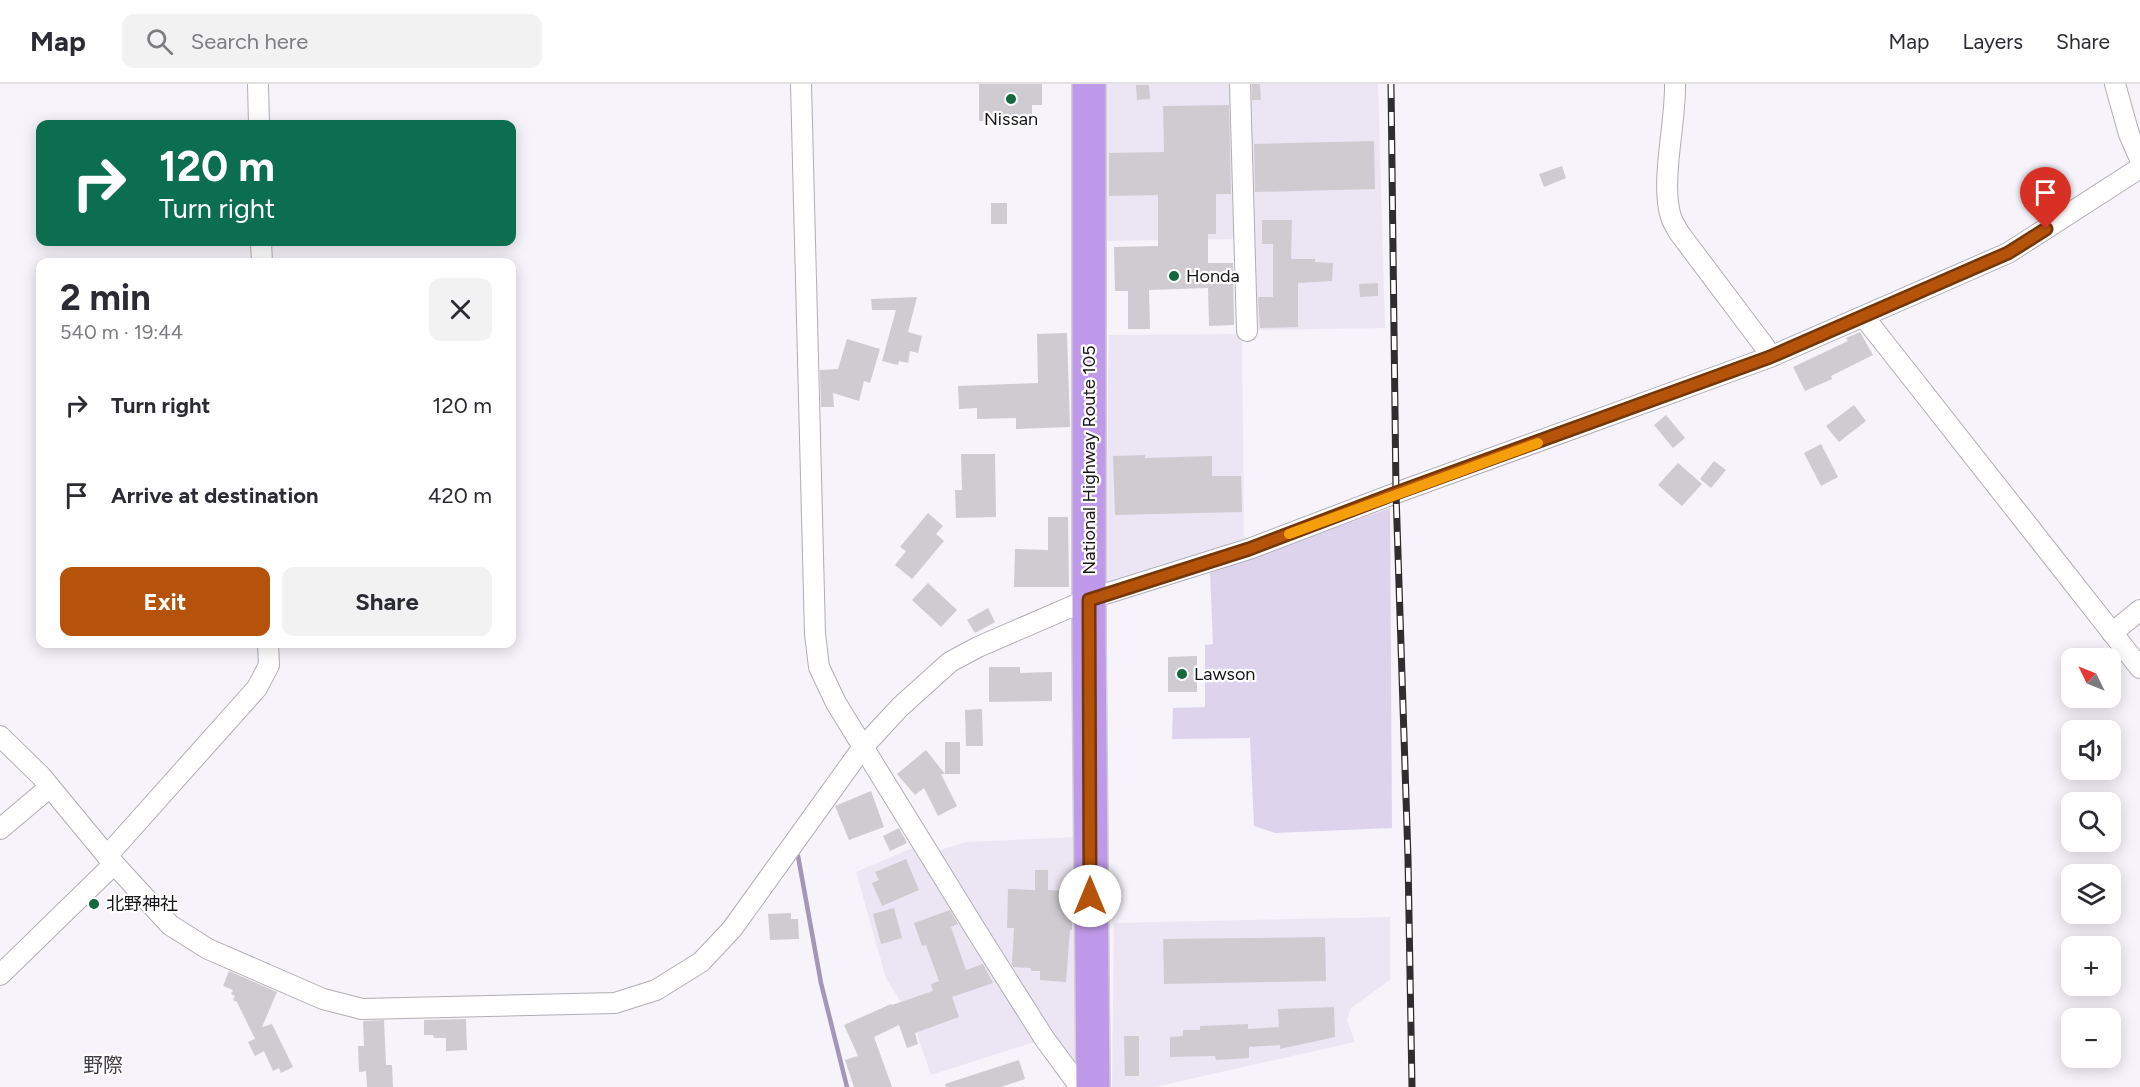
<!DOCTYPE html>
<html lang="en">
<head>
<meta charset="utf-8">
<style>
	body { margin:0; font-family:Figtree,"Noto Sans JP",sans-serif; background:#f2f2f3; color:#2b2b33; height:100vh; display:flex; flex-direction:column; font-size:22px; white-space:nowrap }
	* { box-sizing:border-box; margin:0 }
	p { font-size:20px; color:#7c7c81 }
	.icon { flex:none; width:33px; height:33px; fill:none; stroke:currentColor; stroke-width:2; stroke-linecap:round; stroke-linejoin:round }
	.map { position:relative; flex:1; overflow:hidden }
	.sheet { position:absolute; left:36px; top:174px; width:480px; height:390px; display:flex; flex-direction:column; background:#fff; border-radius:12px; box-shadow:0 3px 15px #0003 }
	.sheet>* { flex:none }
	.banner { position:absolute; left:36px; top:36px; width:480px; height:126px; border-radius:12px; box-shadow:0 3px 15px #0003; background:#0b6e4f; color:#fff; overflow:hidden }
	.needle { width:39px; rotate:313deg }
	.controls { position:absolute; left:2061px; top:564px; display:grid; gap:12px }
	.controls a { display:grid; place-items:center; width:60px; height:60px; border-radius:12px; background:#fff; box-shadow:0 3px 15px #0003; font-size:30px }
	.pin { position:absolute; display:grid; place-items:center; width:51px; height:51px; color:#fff; margin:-62px -26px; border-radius:50% 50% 50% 0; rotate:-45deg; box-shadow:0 0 6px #0007 }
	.pin .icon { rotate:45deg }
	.me { position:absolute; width:66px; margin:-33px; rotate:0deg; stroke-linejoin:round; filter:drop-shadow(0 0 4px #0008) }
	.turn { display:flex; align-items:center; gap:21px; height:126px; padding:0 24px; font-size:27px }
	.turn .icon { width:78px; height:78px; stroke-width:2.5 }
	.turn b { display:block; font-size:42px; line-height:51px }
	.round { display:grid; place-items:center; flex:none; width:63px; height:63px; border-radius:12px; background:#f2f2f3 }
	.overview { display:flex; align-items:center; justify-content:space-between; height:102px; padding:0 24px }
	h1 { font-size:36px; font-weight:700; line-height:45px }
	.button { display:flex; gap:12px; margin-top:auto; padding:12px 24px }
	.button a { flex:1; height:69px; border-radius:12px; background:#b45309; color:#fff; font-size:24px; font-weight:700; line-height:69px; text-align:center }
	.button a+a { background:#f2f2f3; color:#2b2b33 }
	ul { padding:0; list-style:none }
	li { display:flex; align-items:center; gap:18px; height:90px; padding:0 24px }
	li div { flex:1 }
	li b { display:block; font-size:22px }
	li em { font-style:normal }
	header { display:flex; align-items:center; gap:36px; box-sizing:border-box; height:84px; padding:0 30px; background:#fff; border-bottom:2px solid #e1e1e2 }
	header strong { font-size:28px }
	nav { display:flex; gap:33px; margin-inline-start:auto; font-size:21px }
	.search { width:420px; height:54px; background:#f2f2f3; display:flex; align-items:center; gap:15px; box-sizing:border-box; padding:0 21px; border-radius:12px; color:#7c7c81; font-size:22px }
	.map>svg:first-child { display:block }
	.built { fill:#ece6f4 }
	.green { fill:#ded3ed }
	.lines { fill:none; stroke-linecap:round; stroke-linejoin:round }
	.stream { stroke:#a496b7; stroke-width:4.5 }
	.building { fill:#cecbd1 }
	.minor-casing { stroke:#b0aeb4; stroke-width:22 }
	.trunk-casing { stroke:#d0d0d0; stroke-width:36 }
	.minor { stroke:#fff; stroke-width:20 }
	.trunk { stroke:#c09aea; stroke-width:33 }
	.rail-casing { stroke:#2e2d2f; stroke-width:7 }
	.rail { stroke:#fff; stroke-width:4.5; stroke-dasharray:14; stroke-linecap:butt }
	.route-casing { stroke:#753606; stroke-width:15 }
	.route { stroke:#b45309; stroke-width:10 }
	.slow { stroke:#f59e0b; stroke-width:10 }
	.poi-dot { fill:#11693c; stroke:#fff; stroke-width:2 }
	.labels { text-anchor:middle; stroke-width:4.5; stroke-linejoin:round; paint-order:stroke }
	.poi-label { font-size:18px; fill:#151416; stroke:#fff; text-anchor:start }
	.street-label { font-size:18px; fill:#151416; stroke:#fff }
	.neighbourhood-label { font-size:20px; fill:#3f3c42; stroke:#fff }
</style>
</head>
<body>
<header>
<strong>Map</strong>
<div class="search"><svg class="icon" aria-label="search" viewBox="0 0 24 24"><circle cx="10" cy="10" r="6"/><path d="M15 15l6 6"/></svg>Search here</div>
<nav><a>Map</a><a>Layers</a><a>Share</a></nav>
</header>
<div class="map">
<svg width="2140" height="1003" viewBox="0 0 2140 1003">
	<rect width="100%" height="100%" fill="#f6f3fa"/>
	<g class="built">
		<path d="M 1101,0 L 1236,0 L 1238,155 L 1103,157 Z"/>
		<path d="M 1244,0 L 1378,0 L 1385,244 L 1252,246 Z"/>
		<path d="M 1242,250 L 1244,460 L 1105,503 L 1109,251 Z"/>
		<path d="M 1076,753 L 1077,989 L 934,768 L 966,758 Z"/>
		<path d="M 917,762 L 1038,957 L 931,991 L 913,938 L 886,894 L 856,788 Z"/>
		<path d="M 1390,833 L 1390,896 L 1351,924 L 1347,936 L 1355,958 L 1154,1003 L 1112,1003 L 1114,839 Z"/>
	</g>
	<path class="green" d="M 1390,424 L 1392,744 L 1275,749 L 1254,742 L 1250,654 L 1172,655 L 1173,624 L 1205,623 L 1205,561 L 1213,560 L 1210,489 Z"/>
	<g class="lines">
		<path class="stream" d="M 798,772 L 821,899 L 847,1003"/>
	</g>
	<g class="building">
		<path d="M 979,0 L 1042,0 L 1042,21 L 1032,21 L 1032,37 L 979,37 Z"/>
		<path d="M 1252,0 L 1260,0 L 1261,16 L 1252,16 Z"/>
		<path d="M 1136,1 L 1149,1 L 1150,15 L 1137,16 Z"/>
		<path d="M 1229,21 L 1231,110 L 1216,110 L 1216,150 L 1208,150 L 1208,179 L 1233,179 L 1234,241 L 1209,242 L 1208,204 L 1149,206 L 1150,245 L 1128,245 L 1128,207 L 1115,207 L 1114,163 L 1158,162 L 1158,111 L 1109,112 L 1109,69 L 1164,68 L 1163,22 Z"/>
		<path d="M 1374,57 L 1375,105 L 1255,108 L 1254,60 Z"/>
		<path d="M 1562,82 L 1566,94 L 1544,103 L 1539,90 Z"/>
		<rect x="991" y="119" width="16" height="21"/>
		<path d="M 1262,136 L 1292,136 L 1291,175 L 1315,175 L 1315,178 L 1333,179 L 1332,197 L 1298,199 L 1298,243 L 1260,244 L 1258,213 L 1273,213 L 1273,160 L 1262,160 Z"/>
		<path d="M 1378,199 L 1378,212 L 1360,213 L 1359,200 Z"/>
		<path d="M 917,213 L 908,248 L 922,252 L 918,269 L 910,267 L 908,279 L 899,277 L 898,281 L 882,277 L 896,226 L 872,226 L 871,215 Z"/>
		<path d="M 1860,248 L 1873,271 L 1831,292 L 1832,295 L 1805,307 L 1793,283 L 1848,257 L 1846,254 Z"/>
		<path d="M 1067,249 L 1070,343 L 1016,345 L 1016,334 L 977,335 L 977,324 L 959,325 L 958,302 L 1038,299 L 1037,250 Z"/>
		<path d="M 847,255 L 880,265 L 870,299 L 864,297 L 859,317 L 833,309 L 834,323 L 821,323 L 820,286 L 838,285 Z"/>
		<path d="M 1854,321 L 1866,337 L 1839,358 L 1826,342 Z"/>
		<path d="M 1666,331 L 1685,354 L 1673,364 L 1654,341 Z"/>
		<path d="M 1821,360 L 1838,393 L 1821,402 L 1804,369 Z"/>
		<path d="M 961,370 L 995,370 L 996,433 L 956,434 L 955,406 L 962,406 Z"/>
		<path d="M 1145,371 L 1145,374 L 1212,372 L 1212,392 L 1241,392 L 1242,428 L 1115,431 L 1113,372 Z"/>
		<path d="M 1714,377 L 1726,386 L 1711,404 L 1700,395 Z"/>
		<path d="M 1678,379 L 1702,400 L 1682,422 L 1658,401 Z"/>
		<path d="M 928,429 L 943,442 L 936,450 L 944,457 L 912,495 L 895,481 L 906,467 L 900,463 Z"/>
		<path d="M 1048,433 L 1068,433 L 1069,503 L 1014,503 L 1015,465 L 1048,466 Z"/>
		<path d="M 928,499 L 957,526 L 941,543 L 912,516 Z"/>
		<path d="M 988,524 L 995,538 L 975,549 L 967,536 Z"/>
		<path d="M 1197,572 L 1197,608 L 1168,608 L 1168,573 Z"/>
		<path d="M 989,583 L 1020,583 L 1020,589 L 1052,588 L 1052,617 L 989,618 Z"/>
		<path d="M 982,625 L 983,662 L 966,662 L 965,626 Z"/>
		<rect x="945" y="658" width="15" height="32"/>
		<path d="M 926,666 L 945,690 L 941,690 L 957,722 L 938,732 L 924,704 L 915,711 L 897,690 Z"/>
		<path d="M 871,707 L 884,743 L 849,756 L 835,722 Z"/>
		<path d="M 899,744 L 907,759 L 890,767 L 883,752 Z"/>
		<path d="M 906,775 L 919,806 L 882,822 L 872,799 L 879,796 L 875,788 Z"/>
		<path d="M 1035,786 L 1048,786 L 1048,806 L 1072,807 L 1072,846 L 1070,846 L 1066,898 L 1040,896 L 1040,887 L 1031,887 L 1031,884 L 1013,883 L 1012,880 L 1014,844 L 1007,844 L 1008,805 L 1035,806 Z"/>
		<path d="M 894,824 L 902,854 L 881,860 L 873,830 Z"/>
		<path d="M 950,826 L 958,840 L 951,843 L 966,886 L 983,880 L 993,899 L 952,913 L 959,933 L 915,949 L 918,960 L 907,964 L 899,941 L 874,953 L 892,1003 L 854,1003 L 845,976 L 858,972 L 844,941 L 891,920 L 892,921 L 933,907 L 931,900 L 939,897 L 926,861 L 922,862 L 914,839 Z"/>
		<path d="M 791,829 L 791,835 L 798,835 L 799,855 L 770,856 L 768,830 Z"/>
		<path d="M 1325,853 L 1326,897 L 1164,900 L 1163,855 Z"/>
		<path d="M 229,887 L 277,908 L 262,943 L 272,940 L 293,983 L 281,989 L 279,984 L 273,987 L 264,967 L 255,972 L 248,958 L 255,955 L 237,918 L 233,916 L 235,912 L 231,910 L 233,906 L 223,902 Z"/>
		<path d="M 1334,923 L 1335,953 L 1280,965 L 1280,961 L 1249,963 L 1249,974 L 1216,976 L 1215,972 L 1170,973 L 1170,953 L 1183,952 L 1183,946 L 1200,946 L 1200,942 L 1248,940 L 1248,945 L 1279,943 L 1278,925 Z"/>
		<path d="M 466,935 L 467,966 L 446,967 L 446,954 L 434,954 L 433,951 L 424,951 L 424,936 Z"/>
		<path d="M 384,936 L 386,981 L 392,981 L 393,1003 L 367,1003 L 366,987 L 359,988 L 358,962 L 364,962 L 363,937 Z"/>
		<path d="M 1124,952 L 1139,952 L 1139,992 L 1125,992 Z"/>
		<path d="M 1019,976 L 1025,995 L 1001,1003 L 946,1003 L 945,1000 Z"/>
	</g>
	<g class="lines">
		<g class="minor-casing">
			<g id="minor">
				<path d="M 258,0 L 259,40"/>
				<path d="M 801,0 L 815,550 L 819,583 L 836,619 L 979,851 L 1044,954 L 1080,1003"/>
				<path d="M 1240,0 L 1247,247"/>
				<path d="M 1675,0 C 1676,38 1660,99 1671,133 C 1673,139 1677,145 1680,150 L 1765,263 L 1770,273"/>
				<path d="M 2115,0 L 2129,50 L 2140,75"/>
				<path d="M 261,158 L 262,178"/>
				<path d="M 1864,233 L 2140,584"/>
				<path d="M 2112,549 L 2140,526"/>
				<path d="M 0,652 L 41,692 L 107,772 L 170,841 L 208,865 L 323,915 L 362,925 L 615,919 L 656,906 L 701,878 L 732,845 L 863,663 L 900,623 L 950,578 L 978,563 L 1089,515 L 1249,465 L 1396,409 L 1770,273 L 2008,169 L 2140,84"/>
				<path d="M 0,745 L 50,703"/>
				<path d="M 107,772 L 257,604 L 269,581 L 268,560"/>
				<path d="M 0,891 L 114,780"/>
			</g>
		</g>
		<g class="trunk-casing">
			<path id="trunk" d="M 1089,0 L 1089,559 L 1093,1003"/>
		</g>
		<use href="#minor" class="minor"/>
		<use href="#trunk" class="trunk"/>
		<g class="rail-casing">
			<path id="rail" d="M 1391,0 L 1396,409 L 1408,774 L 1412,1003"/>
		</g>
		<use href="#rail" class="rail"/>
	</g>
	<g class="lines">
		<g class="route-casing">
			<path id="route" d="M 1090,812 L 1089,516 L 1249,465 L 1396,409 L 1770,273 L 2008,169 L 2046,145"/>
		</g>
		<use href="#route" class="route"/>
		<path class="slow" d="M 1289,450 L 1538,359"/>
	</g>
	<g class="poi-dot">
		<circle cx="1011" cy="15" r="6"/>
		<circle cx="1174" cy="192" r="6"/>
		<circle cx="1182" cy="590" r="6"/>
		<circle cx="94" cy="820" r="6"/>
	</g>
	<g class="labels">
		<g class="poi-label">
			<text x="1011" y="41" text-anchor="middle">Nissan</text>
			<text x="1186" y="198">Honda</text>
			<text x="1194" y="596">Lawson</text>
			<text x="106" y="826">北野神社</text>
		</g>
		<g class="street-label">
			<text transform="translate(1089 376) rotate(-90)" y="6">National Highway Route 105</text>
		</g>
		<g class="neighbourhood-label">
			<text x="103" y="988">野際</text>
		</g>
	</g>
</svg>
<div class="controls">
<a><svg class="needle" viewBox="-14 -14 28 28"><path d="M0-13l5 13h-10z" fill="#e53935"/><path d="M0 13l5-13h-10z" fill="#7c7c81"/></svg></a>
<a><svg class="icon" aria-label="sound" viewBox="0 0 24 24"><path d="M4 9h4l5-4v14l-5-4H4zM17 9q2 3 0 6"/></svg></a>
<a><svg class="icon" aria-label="search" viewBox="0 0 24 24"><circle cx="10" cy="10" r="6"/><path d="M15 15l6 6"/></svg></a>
<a><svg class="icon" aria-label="layers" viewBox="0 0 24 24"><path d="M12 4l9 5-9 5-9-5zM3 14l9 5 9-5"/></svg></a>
<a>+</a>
<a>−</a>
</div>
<div class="pin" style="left:2046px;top:145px;background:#d93025"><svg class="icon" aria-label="arrive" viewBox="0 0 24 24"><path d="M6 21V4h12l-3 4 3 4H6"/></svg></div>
<svg class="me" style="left:1090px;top:812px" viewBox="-20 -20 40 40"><circle r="19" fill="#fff"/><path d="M0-13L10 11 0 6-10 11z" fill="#b45309"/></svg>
<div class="banner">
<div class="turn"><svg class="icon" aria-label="right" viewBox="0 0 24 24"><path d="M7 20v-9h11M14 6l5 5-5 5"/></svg><div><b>120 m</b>Turn right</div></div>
</div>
<section class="sheet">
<div class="overview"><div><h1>2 min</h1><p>540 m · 19:44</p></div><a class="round"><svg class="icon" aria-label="close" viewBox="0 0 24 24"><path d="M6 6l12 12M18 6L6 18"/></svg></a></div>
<ul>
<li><svg class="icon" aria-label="right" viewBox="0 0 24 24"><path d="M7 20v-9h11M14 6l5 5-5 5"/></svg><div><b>Turn right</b></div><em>120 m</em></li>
<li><svg class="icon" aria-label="arrive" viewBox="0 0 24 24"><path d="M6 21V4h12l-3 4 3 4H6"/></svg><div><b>Arrive at destination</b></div><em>420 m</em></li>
</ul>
<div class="button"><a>Exit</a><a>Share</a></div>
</section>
</div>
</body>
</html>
